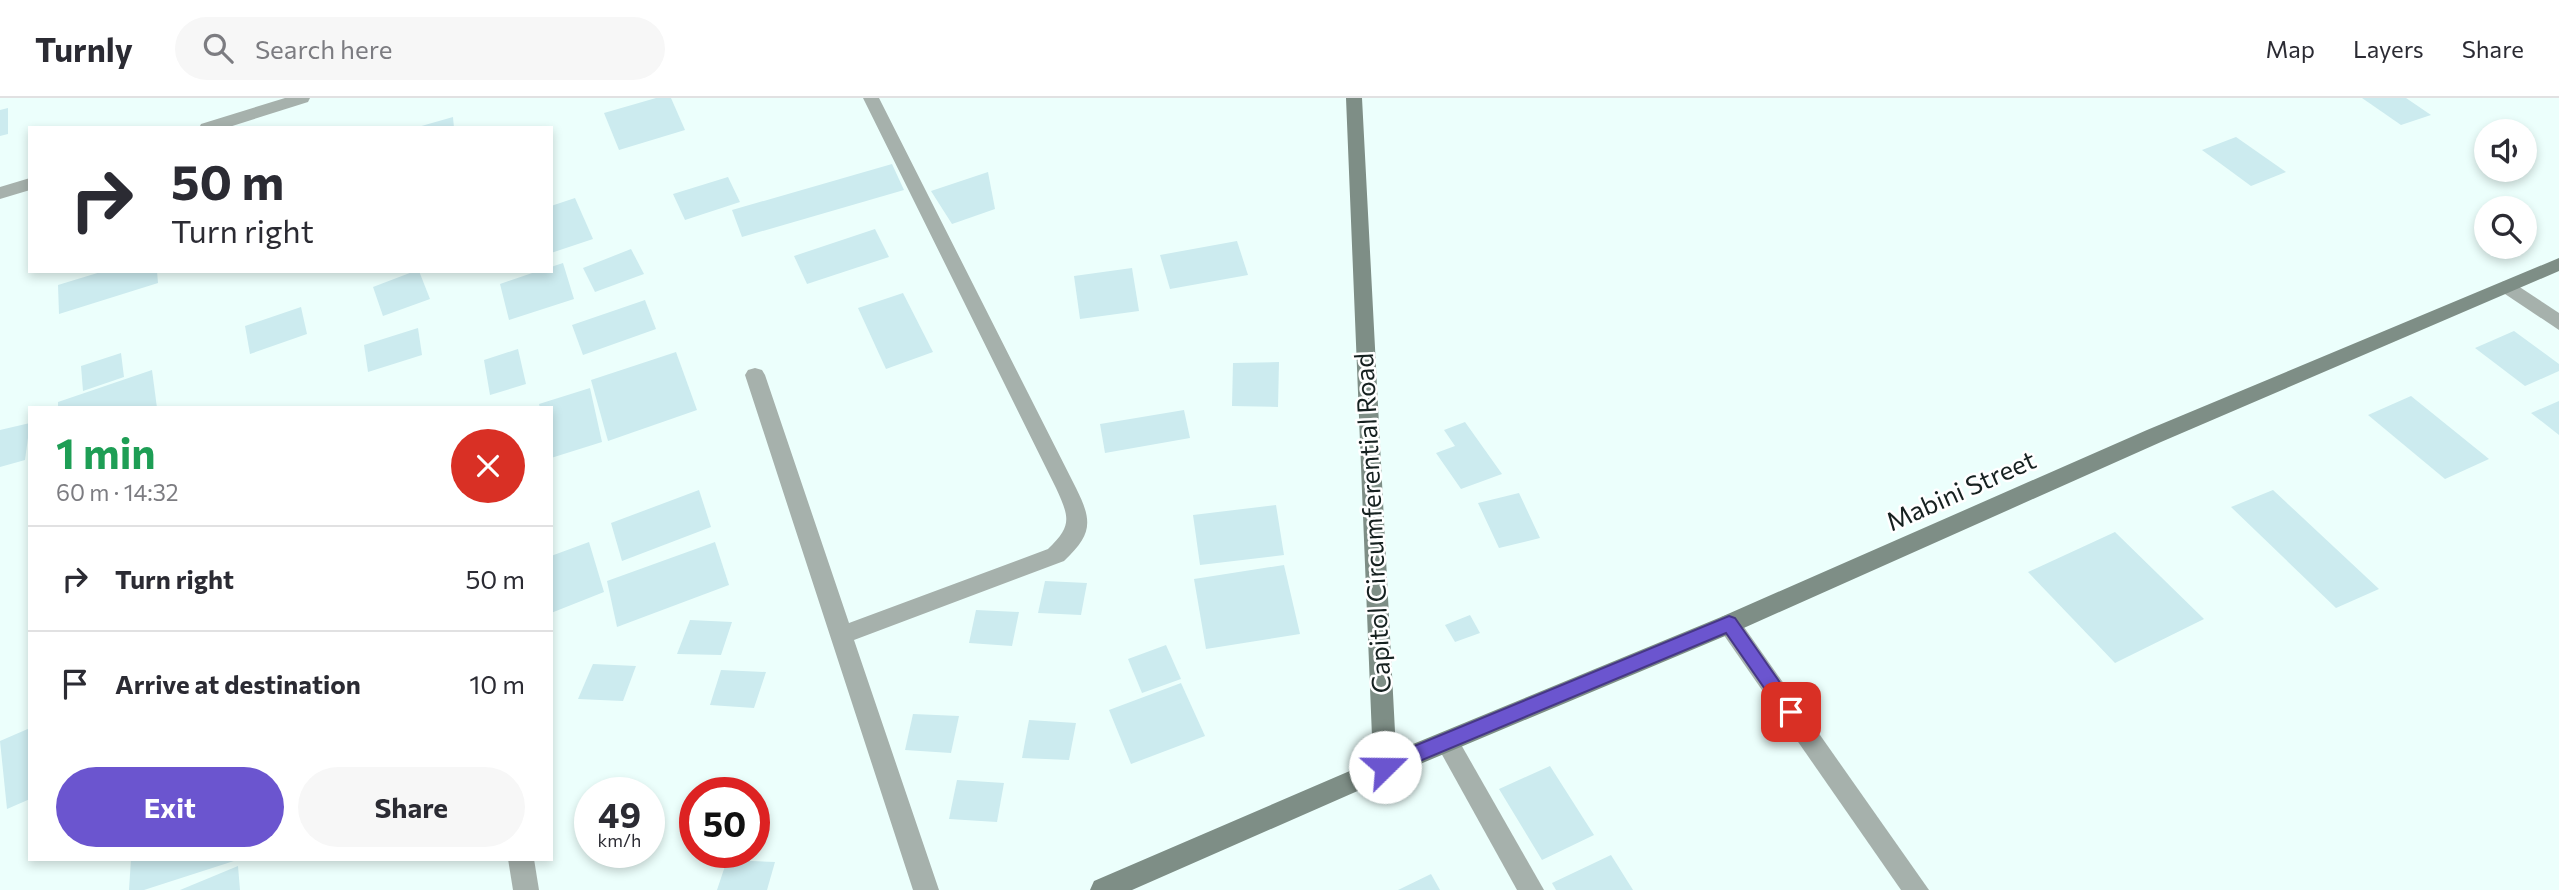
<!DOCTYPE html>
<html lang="en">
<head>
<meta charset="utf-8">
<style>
	body { margin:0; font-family:Commissioner,sans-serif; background:#f7f7f7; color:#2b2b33; height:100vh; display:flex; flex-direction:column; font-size:26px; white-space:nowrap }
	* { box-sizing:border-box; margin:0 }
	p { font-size:23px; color:#7c7c81 }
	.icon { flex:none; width:38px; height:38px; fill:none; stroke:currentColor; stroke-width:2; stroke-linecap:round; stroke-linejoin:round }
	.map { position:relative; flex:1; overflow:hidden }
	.side { position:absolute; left:28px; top:308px; width:525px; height:455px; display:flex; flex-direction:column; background:#fff; border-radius:0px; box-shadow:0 4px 10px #0003 }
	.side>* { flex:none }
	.guide { position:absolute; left:28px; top:28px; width:525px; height:147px; border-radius:0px; box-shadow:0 4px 10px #0003; background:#fff; color:#2b2b33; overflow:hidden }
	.buttons { position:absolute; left:2474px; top:21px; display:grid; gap:14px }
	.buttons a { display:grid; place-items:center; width:63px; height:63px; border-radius:50%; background:#fff; box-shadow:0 4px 10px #0003; font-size:35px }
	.speed { position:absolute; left:574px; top:679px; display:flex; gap:14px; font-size:35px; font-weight:700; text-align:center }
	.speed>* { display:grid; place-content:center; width:91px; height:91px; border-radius:50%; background:#fff; box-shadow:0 4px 10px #0003; line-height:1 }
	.speed small { font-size:18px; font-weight:400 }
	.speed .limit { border:10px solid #d22; background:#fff; color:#111 }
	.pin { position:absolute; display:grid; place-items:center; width:60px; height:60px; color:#fff; margin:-30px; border-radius:14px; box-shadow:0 4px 10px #0006 }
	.me { position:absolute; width:77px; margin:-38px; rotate:68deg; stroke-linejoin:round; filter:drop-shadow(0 0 5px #0008) }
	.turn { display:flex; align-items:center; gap:24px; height:147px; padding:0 28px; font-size:32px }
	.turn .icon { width:91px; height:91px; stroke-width:2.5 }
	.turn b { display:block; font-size:49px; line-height:60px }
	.round { display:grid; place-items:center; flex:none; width:74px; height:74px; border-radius:37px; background:#f7f7f7 }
	.headline { display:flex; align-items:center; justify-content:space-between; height:119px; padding:0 28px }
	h1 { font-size:42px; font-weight:700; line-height:52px; color:#1e9e55 }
	.button { display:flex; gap:14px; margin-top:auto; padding:14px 28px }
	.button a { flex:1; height:80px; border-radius:42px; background:#6b55cf; color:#fff; font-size:28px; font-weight:700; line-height:80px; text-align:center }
	.button a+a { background:#f7f7f7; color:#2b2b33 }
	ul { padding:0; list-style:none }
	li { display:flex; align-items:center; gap:21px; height:105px; padding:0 28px; border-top:2px solid #e1e1e2 }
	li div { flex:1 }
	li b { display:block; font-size:26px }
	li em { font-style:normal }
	header { display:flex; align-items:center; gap:42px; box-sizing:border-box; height:98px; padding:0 35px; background:#fff; border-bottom:2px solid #e1e1e2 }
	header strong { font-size:33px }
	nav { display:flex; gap:38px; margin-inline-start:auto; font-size:24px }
	.search { width:490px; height:63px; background:#f7f7f7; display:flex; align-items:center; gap:18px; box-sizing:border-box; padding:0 24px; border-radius:38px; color:#7c7c81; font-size:26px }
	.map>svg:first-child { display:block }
	.building { fill:#ccebef }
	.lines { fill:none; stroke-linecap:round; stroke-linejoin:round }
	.street { fill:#a6b1ac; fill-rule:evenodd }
	.secondary { fill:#7e8e86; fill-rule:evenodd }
	.route { fill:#6b55cf; stroke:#463787; stroke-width:2 }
	.labels { text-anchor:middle; stroke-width:5; stroke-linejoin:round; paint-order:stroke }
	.street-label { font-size:26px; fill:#162120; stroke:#fff }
</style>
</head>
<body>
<header>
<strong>Turnly</strong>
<div class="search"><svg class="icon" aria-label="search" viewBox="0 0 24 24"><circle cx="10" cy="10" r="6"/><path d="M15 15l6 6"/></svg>Search here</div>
<nav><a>Map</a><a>Layers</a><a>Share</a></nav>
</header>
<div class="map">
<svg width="2559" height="792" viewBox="0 0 2559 792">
	<rect width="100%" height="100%" fill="#ecfffc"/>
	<g class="building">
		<path d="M 656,0 L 671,0 L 685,32 L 619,52 L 604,15 Z"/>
		<path d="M 2362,0 L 2406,0 L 2431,17 L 2401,27 Z"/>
		<path d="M 8,10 L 8,36 L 0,38 L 0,12 Z"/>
		<path d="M 453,19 L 454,30 L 418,30 L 418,29 Z"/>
		<path d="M 2236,39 L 2286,74 L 2251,88 L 2202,52 Z"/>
		<path d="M 892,66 L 904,92 L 742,139 L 732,112 Z"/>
		<path d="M 988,74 L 995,111 L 952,126 L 931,93 Z"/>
		<path d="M 728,79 L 740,104 L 685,122 L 673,96 Z"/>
		<path d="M 575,100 L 593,141 L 551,155 L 551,108 Z"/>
		<path d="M 875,131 L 889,159 L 807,186 L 794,158 Z"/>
		<path d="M 1237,143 L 1248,177 L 1170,191 L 1160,157 Z"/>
		<path d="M 631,151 L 644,176 L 595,194 L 583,170 Z"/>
		<path d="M 563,165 L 574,201 L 509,222 L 500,186 L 538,173 L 551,173 L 551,169 Z"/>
		<path d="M 1132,170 L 1139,213 L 1080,221 L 1074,178 Z"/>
		<path d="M 104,173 L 157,173 L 158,185 L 59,216 L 58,187 Z"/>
		<path d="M 415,173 L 419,173 L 430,201 L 383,218 L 373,189 Z"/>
		<path d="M 903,195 L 933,254 L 886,271 L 858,210 Z"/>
		<path d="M 645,202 L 656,231 L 583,257 L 572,227 Z"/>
		<path d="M 301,209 L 307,236 L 250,256 L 245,228 Z"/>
		<path d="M 418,230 L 422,257 L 368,274 L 364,247 Z"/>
		<path d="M 2514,233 L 2559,266 L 2559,273 L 2525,288 L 2475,250 Z"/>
		<path d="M 518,251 L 526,286 L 490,297 L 484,262 Z"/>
		<path d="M 676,254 L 697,312 L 608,343 L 591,282 Z"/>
		<path d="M 121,255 L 124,279 L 83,293 L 81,268 Z"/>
		<path d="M 1279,264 L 1278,309 L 1232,308 L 1233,265 Z"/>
		<path d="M 152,272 L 157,310 L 58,310 L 58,304 Z"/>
		<path d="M 590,290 L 602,344 L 551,360 L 551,310 L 540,310 L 539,306 Z"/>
		<path d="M 2411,298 L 2489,361 L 2445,381 L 2368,317 Z"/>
		<path d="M 2559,303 L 2559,337 L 2531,315 Z"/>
		<path d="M 1184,312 L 1190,340 L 1105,355 L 1100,326 Z"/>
		<path d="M 1465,324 L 1502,376 L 1461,391 L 1436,355 L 1455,348 L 1444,332 Z"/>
		<path d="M 30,325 L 25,362 L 0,369 L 0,332 Z"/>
		<path d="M 699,392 L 711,429 L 622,463 L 611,425 Z"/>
		<path d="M 2273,392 L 2379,491 L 2336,510 L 2231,409 Z"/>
		<path d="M 1519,395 L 1540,440 L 1499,450 L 1478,405 Z"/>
		<path d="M 1276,407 L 1284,457 L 1200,467 L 1193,417 Z"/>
		<path d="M 2115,434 L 2204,521 L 2115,565 L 2028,474 Z"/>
		<path d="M 589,444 L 604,494 L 551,515 L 551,458 Z"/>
		<path d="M 715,444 L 729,487 L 617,529 L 607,483 Z"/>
		<path d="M 1284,467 L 1300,536 L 1206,551 L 1194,481 Z"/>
		<path d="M 1045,483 L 1087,485 L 1081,517 L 1038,515 Z"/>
		<path d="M 976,512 L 1019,514 L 1012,548 L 969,545 Z"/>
		<path d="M 1470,517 L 1480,535 L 1455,544 L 1445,527 Z"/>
		<path d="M 690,522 L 732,524 L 721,557 L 677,556 Z"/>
		<path d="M 1166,547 L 1181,581 L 1142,595 L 1128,561 Z"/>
		<path d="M 593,566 L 636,568 L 623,603 L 578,601 Z"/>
		<path d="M 721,572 L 766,574 L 754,610 L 710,607 Z"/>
		<path d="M 1181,585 L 1205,638 L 1131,666 L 1109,612 Z"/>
		<path d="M 913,616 L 959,618 L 951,655 L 905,652 Z"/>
		<path d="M 1029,622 L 1076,625 L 1069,662 L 1022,660 Z"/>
		<path d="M 30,630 L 30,701 L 7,711 L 0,643 Z"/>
		<path d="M 1550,668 L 1594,737 L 1542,762 L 1499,691 Z"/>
		<path d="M 957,682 L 1004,685 L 997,724 L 949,721 Z"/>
		<path d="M 1611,757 L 1633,792 L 1556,792 L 1552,785 Z"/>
		<path d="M 131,761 L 237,761 L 237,762 L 144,792 L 129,792 Z"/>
		<path d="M 727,762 L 775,764 L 767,792 L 717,792 Z"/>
		<path d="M 238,768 L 240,792 L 180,792 Z"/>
		<path d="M 1431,776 L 1440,792 L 1398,792 Z"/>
	</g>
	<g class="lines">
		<g class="street">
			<path d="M 285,0 L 310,0 L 308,4 L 226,30 L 199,30 L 201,26 Z"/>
			<path d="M 863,0 L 879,0 L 1076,390 C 1093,424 1092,436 1064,463 L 854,542 L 939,792 L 913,792 L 745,277 L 748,272 L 755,270 L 762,272 L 765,277 L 849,525 L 1048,451 C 1073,427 1069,419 1056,390 Z"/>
			<path d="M 30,80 L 30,92 L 0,101 L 0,89 Z"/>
			<path d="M 2509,182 L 2559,215 L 2559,232 L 2502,194 L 2500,189 L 2502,184 Z"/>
			<path d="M 1729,516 L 1737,519 L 1929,792 L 1901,792 L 1721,533 L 1718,526 L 1721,519 Z"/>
			<path d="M 1447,633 L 1455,636 L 1544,792 L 1517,792 L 1435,644 L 1439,636 Z"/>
			<path d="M 508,761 L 534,761 L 539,792 L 513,792 Z"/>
		</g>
		<path class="secondary" d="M 1346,0 L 1362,0 L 1396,653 L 1721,519 L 2147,332 L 2559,160 L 2559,173 L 2161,344 L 1737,533 L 1394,677 L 1132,792 L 1090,792 L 1094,783 L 1373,663 Z"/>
	</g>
	<path class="route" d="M 1729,518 L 1735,520 L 1797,609 L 1800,614 L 1797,620 L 1791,622 L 1785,620 L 1726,535 L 1391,675 L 1385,678 L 1378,675 L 1375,669 L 1378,663 Z"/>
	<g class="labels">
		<g class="street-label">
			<text transform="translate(1961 393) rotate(-24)" y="9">Mabini Street</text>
			<text transform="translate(1373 425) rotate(-93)" y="9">Capitol Circumferential Road</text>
		</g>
	</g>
</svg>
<div class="buttons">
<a><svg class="icon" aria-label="sound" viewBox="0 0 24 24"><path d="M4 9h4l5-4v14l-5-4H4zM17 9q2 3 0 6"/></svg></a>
<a><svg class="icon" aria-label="search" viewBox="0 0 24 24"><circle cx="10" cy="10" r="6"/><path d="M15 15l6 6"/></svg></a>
</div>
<div class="speed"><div>49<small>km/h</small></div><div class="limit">50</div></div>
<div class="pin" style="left:1791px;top:614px;background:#d93025"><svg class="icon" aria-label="arrive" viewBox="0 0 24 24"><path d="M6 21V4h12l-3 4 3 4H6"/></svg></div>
<svg class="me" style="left:1385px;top:669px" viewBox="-20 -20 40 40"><circle r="19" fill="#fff"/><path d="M0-13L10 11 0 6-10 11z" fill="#6b55cf"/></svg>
<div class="guide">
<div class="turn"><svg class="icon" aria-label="right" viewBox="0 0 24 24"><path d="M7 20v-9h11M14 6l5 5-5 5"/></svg><div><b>50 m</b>Turn right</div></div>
</div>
<section class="side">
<div class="headline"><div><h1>1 min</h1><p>60 m · 14:32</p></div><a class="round" style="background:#d93025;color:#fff"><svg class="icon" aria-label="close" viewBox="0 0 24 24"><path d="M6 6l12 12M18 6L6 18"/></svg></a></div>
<ul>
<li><svg class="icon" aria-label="right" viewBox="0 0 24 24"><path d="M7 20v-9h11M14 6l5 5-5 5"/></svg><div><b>Turn right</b></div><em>50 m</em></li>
<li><svg class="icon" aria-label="arrive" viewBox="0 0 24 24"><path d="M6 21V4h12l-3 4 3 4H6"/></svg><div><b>Arrive at destination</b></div><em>10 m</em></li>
</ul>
<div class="button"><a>Exit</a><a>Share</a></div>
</section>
</div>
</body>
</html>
